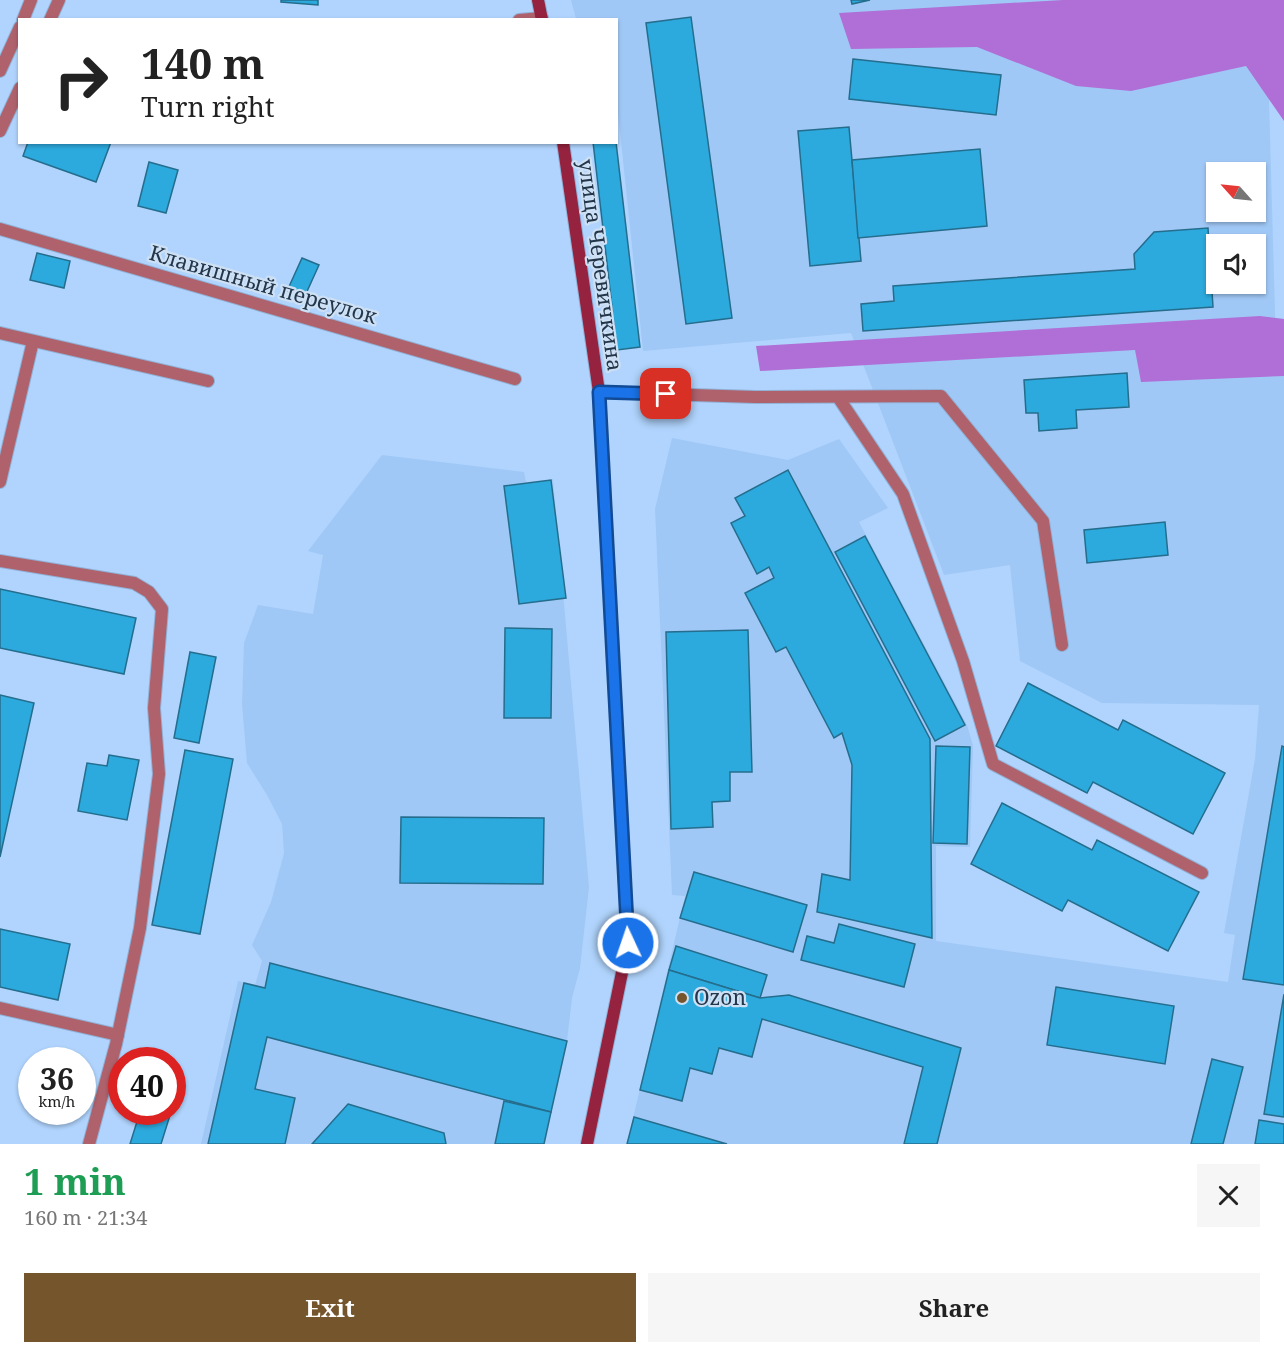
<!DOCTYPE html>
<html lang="en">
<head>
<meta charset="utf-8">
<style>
	body { margin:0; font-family:"Noto Serif",serif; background:#f6f6f6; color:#222; height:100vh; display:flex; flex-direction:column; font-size:22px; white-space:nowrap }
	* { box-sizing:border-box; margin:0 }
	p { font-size:20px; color:#767676 }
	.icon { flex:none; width:33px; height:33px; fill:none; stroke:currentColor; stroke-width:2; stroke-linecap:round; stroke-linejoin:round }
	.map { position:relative; height:1144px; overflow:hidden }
	.panel { display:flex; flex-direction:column; background:#fff; flex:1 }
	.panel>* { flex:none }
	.hud { position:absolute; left:18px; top:18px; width:600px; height:126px; border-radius:0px; box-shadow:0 2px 4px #0004; background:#fff; color:#222; overflow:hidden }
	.needle { width:39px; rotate:297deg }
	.fabs { position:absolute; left:1206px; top:162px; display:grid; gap:12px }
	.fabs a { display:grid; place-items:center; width:60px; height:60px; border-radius:0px; background:#fff; box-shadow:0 2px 4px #0004; font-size:30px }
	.speed { position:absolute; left:18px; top:1047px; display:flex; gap:12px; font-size:30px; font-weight:700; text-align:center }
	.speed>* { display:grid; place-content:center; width:78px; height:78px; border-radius:50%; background:#fff; box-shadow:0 2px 4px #0004; line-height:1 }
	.speed small { font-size:15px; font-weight:400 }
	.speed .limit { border:9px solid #d22; background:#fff; color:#111 }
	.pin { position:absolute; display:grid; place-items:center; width:51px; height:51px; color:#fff; margin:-26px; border-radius:12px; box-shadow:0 3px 9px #0006 }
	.me { position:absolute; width:66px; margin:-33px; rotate:357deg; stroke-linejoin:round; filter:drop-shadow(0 0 4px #0008) }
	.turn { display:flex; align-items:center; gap:21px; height:126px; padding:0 24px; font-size:27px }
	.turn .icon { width:78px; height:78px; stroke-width:2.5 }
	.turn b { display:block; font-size:42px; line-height:51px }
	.round { display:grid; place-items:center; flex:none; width:63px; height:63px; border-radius:0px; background:#f6f6f6 }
	.summary { display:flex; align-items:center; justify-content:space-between; height:102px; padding:0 24px }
	h1 { font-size:36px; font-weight:700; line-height:45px; color:#1e9e55 }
	.primary-button { display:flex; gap:12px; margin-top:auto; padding:12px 24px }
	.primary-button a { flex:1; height:69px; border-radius:0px; background:#75552b; color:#fff; font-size:24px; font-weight:700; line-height:69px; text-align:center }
	.primary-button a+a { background:#f6f6f6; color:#222 }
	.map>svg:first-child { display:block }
	.built { fill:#a0c8f6; fill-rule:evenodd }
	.forest { fill:#b06fd6 }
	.building { fill:#2ca9dd; stroke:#256d8d; stroke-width:1.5 }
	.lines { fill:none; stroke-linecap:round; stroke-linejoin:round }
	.lane-casing { stroke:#91b1d6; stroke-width:14 }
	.street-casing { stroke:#91b1d6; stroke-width:14 }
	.secondary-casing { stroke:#91b1d6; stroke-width:14 }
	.lane { stroke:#af626c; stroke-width:12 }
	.street { stroke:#af626c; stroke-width:12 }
	.secondary { stroke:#95223e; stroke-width:12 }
	.route-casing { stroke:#114b97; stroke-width:15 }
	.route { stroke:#1a73e8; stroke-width:10 }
	.poi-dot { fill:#75552b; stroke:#cee0f4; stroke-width:2 }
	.labels { text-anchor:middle; stroke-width:4.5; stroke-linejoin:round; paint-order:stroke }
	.street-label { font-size:21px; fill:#23364a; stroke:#cee0f4 }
	.poi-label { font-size:21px; fill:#23364a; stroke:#cee0f4; text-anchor:start }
</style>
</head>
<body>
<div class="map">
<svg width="1284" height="1144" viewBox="0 0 1284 1144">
	<rect width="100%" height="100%" fill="#b0d4fd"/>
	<g class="built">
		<path d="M 571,0 L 1259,0 L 1267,31 L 1276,347 L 1284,349 L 1284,1144 L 627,1144 L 685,896 L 672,895 L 655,509 L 672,438 L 788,460 L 839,439 L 888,508 L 859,522 L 967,725 L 973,746 L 970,847 L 936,846 L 936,941 L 1228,982 L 1235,935 L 1224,933 L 1255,759 L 1259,705 L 1102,703 L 1020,661 L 1010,565 L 944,575 L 851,333 L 643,351 L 617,103 L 616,20 L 576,19 ZM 1216,172 L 1256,172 L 1256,212 L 1216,212 ZM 1216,244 L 1256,244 L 1256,284 L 1216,284 Z"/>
		<path d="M 382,455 L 524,472 L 526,482 L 553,479 L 589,887 L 580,968 L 572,998 L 567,1041 L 544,1144 L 201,1144 L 238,981 L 255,985 L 262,961 L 252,945 L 271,902 L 284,853 L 282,824 L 267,795 L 247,763 L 242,704 L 244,643 L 258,605 L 313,614 L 323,555 L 308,551 Z"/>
	</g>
	<g class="forest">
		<path d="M 1063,0 L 1284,0 L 1284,121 L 1246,66 L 1131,91 L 1076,86 L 977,47 L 851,49 L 839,13 Z"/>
		<path d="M 1260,316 L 1284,319 L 1284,376 L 1141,382 L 1135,350 L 760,371 L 756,346 Z"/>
	</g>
	<g class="building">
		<path d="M 281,0 L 318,0 L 318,5 L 281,2 Z"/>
		<path d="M 851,0 L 870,0 L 852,4 Z"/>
		<path d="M 691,17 L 732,318 L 686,324 L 646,23 Z"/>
		<path d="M 853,59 L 1001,75 L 996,115 L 849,99 Z"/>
		<path d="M 849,127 L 861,261 L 810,266 L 798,131 Z"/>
		<path d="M 28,142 L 111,142 L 96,182 L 23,156 Z"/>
		<path d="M 593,142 L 616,142 L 640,347 L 617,350 Z"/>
		<path d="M 980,149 L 987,226 L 858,238 L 852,160 Z"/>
		<path d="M 149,162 L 178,170 L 166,213 L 138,206 Z"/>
		<path d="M 1208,228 L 1213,307 L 863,331 L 861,304 L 894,301 L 893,286 L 1135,269 L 1134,254 L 1154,232 Z"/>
		<path d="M 37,253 L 70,261 L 64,288 L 30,280 Z"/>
		<path d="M 302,258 L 319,265 L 304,298 L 287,291 Z"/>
		<path d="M 1127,373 L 1129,407 L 1076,410 L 1077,428 L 1039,431 L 1038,413 L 1026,413 L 1024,380 Z"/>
		<path d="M 788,470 L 930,739 L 932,938 L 817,912 L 822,874 L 850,880 L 852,765 L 842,733 L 834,738 L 786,647 L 776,652 L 745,593 L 774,578 L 769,567 L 757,574 L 731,523 L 745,516 L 735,498 Z"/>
		<path d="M 551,480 L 566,598 L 519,604 L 504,486 Z"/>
		<path d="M 1165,522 L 1168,555 L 1087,563 L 1084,530 Z"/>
		<path d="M 865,536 L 965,725 L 935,741 L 835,552 Z"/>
		<path d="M 0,589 L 136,618 L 124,674 L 0,648 Z"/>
		<path d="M 505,628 L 552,629 L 551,718 L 504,718 Z"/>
		<path d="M 748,630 L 752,772 L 730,772 L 730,801 L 712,802 L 713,827 L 671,829 L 666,632 Z"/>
		<path d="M 190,652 L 216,657 L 199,743 L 174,738 Z"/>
		<path d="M 1028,683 L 1118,730 L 1123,720 L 1225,773 L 1193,834 L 1093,782 L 1087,793 L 996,746 Z"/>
		<path d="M 0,695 L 34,703 L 0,857 Z"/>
		<path d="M 936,746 L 970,747 L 967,844 L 933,843 Z"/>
		<path d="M 1282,746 L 1284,747 L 1284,985 L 1243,979 Z"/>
		<path d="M 185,750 L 233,759 L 200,934 L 152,925 Z"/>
		<path d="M 109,755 L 139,760 L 127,820 L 78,811 L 87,763 L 107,766 Z"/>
		<path d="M 1002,803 L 1092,850 L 1097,840 L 1199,892 L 1168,951 L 1068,900 L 1062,911 L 971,864 Z"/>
		<path d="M 401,817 L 544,818 L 543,884 L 400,883 Z"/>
		<path d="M 694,872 L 807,905 L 793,952 L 680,918 Z"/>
		<path d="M 839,924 L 915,944 L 904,987 L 801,960 L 807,936 L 834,943 Z"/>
		<path d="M 0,929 L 70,944 L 58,1000 L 0,987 Z"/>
		<path d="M 676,946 L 767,975 L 760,998 L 669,970 Z"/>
		<path d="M 270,963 L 567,1041 L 551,1112 L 267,1037 L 255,1089 L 295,1098 L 285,1144 L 208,1144 L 244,983 L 265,988 Z"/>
		<path d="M 669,970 L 760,998 L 789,995 L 961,1048 L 937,1144 L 904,1144 L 923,1067 L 762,1019 L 752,1057 L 719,1048 L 712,1074 L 690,1068 L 682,1101 L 640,1090 Z"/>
		<path d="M 1056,987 L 1174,1006 L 1165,1064 L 1047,1045 Z"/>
		<path d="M 1284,994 L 1284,1117 L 1264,1114 Z"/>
		<path d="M 1212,1059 L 1243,1067 L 1223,1144 L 1191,1144 Z"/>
		<path d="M 504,1101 L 551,1112 L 544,1144 L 495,1144 Z"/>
		<path d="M 348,1104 L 444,1133 L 446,1144 L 312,1144 Z"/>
		<path d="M 140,1112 L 171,1112 L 161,1144 L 130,1144 Z"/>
		<path d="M 634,1117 L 727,1144 L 627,1144 Z"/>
		<path d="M 1259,1120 L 1284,1124 L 1284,1144 L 1255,1144 Z"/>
	</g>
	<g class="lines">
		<g class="lane-casing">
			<g id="lane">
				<path d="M 519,20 L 542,18"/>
				<path d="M 0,333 L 208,381"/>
				<path d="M 599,392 L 755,397 L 941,396 L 1043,521 L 1062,645"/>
				<path d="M 838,397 L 903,494 L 963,661 L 993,764 L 1202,873"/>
				<path d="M 0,482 L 33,341"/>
				<path d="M 0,561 L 134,583 L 149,592 L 162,609 L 154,708 L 159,774 L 140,928 L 116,1044 L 89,1144"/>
				<path d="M 0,1008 L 118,1035"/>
			</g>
		</g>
		<g class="street-casing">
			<g id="street">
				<path d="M 23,20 L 31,0"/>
				<path d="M 50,20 L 59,0"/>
				<path d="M 0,71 L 20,27"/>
				<path d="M 0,131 L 20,88"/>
				<path d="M 0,229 L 515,379"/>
			</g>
		</g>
		<g class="secondary-casing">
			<g id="secondary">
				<path d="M 538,0 L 542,20"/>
				<path d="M 563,142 L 599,392 L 628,943 L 587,1144"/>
			</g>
		</g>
		<use href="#lane" class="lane"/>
		<use href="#street" class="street"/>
		<use href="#secondary" class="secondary"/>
	</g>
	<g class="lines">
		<g class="route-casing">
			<path id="route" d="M 628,943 L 599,392 L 666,394"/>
		</g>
		<use href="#route" class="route"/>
	</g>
	<circle class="poi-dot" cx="682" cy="998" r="6"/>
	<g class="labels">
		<g class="street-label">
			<text transform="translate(600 265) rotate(82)" y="7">улица Черевичкина</text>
			<text transform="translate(263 285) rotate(16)" y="7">Клавишный переулок</text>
		</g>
		<g class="poi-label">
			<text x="694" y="1005">Ozon</text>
		</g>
	</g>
</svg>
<div class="fabs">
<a><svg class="needle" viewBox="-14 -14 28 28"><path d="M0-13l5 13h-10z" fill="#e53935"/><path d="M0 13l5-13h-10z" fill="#767676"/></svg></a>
<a><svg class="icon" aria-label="sound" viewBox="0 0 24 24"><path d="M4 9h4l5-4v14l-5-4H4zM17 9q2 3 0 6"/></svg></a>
</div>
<div class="speed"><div>36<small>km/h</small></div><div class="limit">40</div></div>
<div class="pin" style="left:666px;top:394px;background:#d93025"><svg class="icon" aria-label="arrive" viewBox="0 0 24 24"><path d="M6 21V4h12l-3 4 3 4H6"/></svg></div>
<svg class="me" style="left:628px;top:943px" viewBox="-20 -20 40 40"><circle r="17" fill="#1a73e8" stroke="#fff" stroke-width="3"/><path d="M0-11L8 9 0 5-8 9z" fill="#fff"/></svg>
<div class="hud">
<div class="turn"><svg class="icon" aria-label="right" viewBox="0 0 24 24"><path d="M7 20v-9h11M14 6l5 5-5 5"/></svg><div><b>140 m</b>Turn right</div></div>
</div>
</div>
<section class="panel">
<div class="summary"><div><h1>1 min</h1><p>160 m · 21:34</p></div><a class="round"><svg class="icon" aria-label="close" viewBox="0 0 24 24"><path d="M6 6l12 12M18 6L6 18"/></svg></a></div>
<div class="primary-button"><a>Exit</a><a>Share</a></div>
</section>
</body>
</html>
